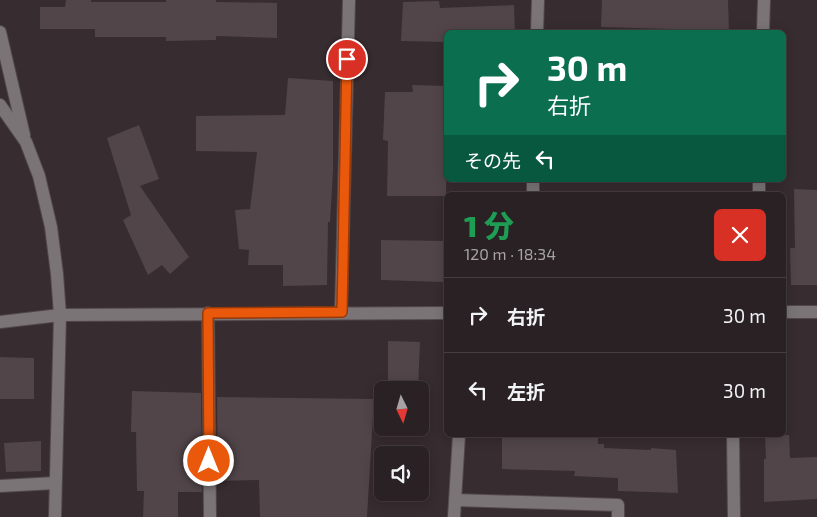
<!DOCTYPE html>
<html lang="ja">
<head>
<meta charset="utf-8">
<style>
	body { margin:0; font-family:"Exo 2","Noto Sans JP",sans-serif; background:#352e31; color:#f1f3f6; height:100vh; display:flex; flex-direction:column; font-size:19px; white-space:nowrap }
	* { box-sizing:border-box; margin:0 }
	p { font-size:16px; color:#a5a3a6 }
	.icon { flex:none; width:28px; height:28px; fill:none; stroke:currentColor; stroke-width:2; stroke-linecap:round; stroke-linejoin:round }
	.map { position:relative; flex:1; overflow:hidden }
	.side { position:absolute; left:444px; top:192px; width:342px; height:245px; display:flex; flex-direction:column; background:#292124; border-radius:8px; box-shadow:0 2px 12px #0003,0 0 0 1px #453e41 }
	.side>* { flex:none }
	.banner { position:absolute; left:444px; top:30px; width:342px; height:152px; border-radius:8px; box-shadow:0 2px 12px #0003,0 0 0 1px #453e41; background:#0b6e4f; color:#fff; overflow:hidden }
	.needle { width:32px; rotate:175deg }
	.fabs { position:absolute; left:374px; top:381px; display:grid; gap:10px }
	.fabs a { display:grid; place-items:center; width:55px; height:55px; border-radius:8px; background:#292124; box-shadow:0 2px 12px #0003,0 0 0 1px #453e41; font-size:25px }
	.pin { position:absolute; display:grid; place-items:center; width:42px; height:42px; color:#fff; margin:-21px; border:2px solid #fff; border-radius:50%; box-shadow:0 1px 5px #0007 }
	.me { position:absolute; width:55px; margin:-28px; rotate:0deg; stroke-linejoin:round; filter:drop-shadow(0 0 4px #0008) }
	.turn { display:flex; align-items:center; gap:18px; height:105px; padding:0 20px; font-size:22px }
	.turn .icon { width:65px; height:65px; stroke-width:2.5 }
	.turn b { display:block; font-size:35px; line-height:42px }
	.then { display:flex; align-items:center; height:48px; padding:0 20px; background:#0003; gap:10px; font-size:19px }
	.round { display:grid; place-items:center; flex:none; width:52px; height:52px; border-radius:8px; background:#352e31 }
	.headline { display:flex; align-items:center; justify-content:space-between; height:85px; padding:0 20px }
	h1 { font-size:30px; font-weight:800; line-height:38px; color:#1e9e55 }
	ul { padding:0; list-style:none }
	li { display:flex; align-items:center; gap:15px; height:75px; padding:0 20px; border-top:1px solid #453e41 }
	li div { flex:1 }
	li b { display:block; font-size:19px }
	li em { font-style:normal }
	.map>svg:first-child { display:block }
	.building { fill:#514549 }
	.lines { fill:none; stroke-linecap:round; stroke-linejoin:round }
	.minor-casing { stroke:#52484c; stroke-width:14 }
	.minor { stroke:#7a7476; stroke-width:12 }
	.route-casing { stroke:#983908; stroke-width:12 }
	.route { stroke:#ea580c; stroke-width:9 }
</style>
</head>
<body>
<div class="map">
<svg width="817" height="517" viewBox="0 0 817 517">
	<rect width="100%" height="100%" fill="#372c30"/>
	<g class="building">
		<path d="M 66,0 L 91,0 L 91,2 L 166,2 L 166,0 L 216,0 L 216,2 L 277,3 L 277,38 L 216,36 L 216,40 L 166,41 L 166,37 L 95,37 L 95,29 L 40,29 L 40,7 L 65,7 Z"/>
		<path d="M 602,0 L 728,0 L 729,32 L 671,32 L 671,29 L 601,27 Z"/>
		<path d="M 439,1 L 440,8 L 514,5 L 515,32 L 446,32 L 446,42 L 401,41 L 403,2 Z"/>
		<path d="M 288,78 L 333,81 L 333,171 L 330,222 L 328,222 L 327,285 L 283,286 L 283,265 L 248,265 L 249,250 L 239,249 L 235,210 L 250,209 L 257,152 L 196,151 L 196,116 L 285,115 Z"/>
		<path d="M 412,85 L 446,86 L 446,196 L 387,196 L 388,141 L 383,140 L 385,92 L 413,92 Z"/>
		<path d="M 139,125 L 159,179 L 140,186 L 189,257 L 170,274 L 162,265 L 148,275 L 123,220 L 131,215 L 107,138 Z"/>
		<path d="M 794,189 L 817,190 L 817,285 L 791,285 L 790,248 L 795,248 Z"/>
		<path d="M 381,240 L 445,241 L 444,282 L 381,280 Z"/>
		<path d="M 388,341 L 420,342 L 418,390 L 388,390 Z"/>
		<path d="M 0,357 L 34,358 L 34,399 L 0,399 Z"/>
		<path d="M 132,391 L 201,393 L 202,492 L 178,492 L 178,517 L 143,517 L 144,491 L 137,491 L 136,432 L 131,432 Z"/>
		<path d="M 217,397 L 374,399 L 367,517 L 260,517 L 259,480 L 218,481 Z"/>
		<path d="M 502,435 L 598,435 L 598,444 L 604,444 L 604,448 L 651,450 L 651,448 L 676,450 L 678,493 L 618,491 L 618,478 L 574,476 L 575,471 L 502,469 Z"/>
		<path d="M 765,435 L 789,435 L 790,458 L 817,457 L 817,499 L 764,502 L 764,459 L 766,459 Z"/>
		<path d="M 41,441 L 41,471 L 6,472 L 4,443 Z"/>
	</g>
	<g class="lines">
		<g class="minor-casing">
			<g id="minor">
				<path d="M 0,32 L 24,135"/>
				<path d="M 537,32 L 538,0"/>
				<path d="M 763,32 L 764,0"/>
				<path d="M 0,105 L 26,142 L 39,176 L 51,227 L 57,274 L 60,315 L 446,313"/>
				<path d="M 533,195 L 533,180"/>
				<path d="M 759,195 L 759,180"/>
				<path d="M 341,312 L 349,0"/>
				<path d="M 784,312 L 817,312"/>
				<path d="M 208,313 L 210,517"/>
				<path d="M 0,322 L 60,315 L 55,517"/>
				<path d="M 733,435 L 734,517"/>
				<path d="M 0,486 L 55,483"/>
				<path d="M 455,500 L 618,505 L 618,517"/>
				<path d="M 454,517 L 459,435"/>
			</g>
		</g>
		<use href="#minor" class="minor"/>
	</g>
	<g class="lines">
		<g class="route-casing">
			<path id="route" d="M 209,461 L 208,313 L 342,312 L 347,59"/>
		</g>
		<use href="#route" class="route"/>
	</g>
</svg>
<div class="fabs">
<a><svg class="needle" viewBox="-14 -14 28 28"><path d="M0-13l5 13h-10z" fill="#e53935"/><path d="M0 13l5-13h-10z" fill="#a5a3a6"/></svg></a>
<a><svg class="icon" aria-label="sound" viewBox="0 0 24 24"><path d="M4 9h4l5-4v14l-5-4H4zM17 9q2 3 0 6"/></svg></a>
</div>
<div class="pin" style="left:347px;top:59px;background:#d93025"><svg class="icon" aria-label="arrive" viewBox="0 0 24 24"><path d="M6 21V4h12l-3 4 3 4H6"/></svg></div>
<svg class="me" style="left:209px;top:461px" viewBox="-20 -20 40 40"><circle r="17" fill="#ea580c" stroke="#fff" stroke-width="3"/><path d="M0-11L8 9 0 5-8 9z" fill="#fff"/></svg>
<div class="banner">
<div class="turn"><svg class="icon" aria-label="right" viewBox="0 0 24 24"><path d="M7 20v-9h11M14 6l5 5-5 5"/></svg><div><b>30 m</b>右折</div></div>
<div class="then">その先<svg class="icon" aria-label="left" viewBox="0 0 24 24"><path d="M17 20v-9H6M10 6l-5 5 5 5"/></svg></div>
</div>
<section class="side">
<div class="headline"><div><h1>1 分</h1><p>120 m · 18:34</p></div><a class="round" style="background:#d93025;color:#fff"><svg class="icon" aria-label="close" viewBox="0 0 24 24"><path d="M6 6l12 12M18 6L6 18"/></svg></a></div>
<ul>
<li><svg class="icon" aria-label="right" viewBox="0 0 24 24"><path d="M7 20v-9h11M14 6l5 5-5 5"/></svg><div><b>右折</b></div><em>30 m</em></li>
<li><svg class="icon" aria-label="left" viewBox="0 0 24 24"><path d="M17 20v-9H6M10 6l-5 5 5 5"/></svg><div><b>左折</b></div><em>30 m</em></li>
</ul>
</section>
</div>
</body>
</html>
